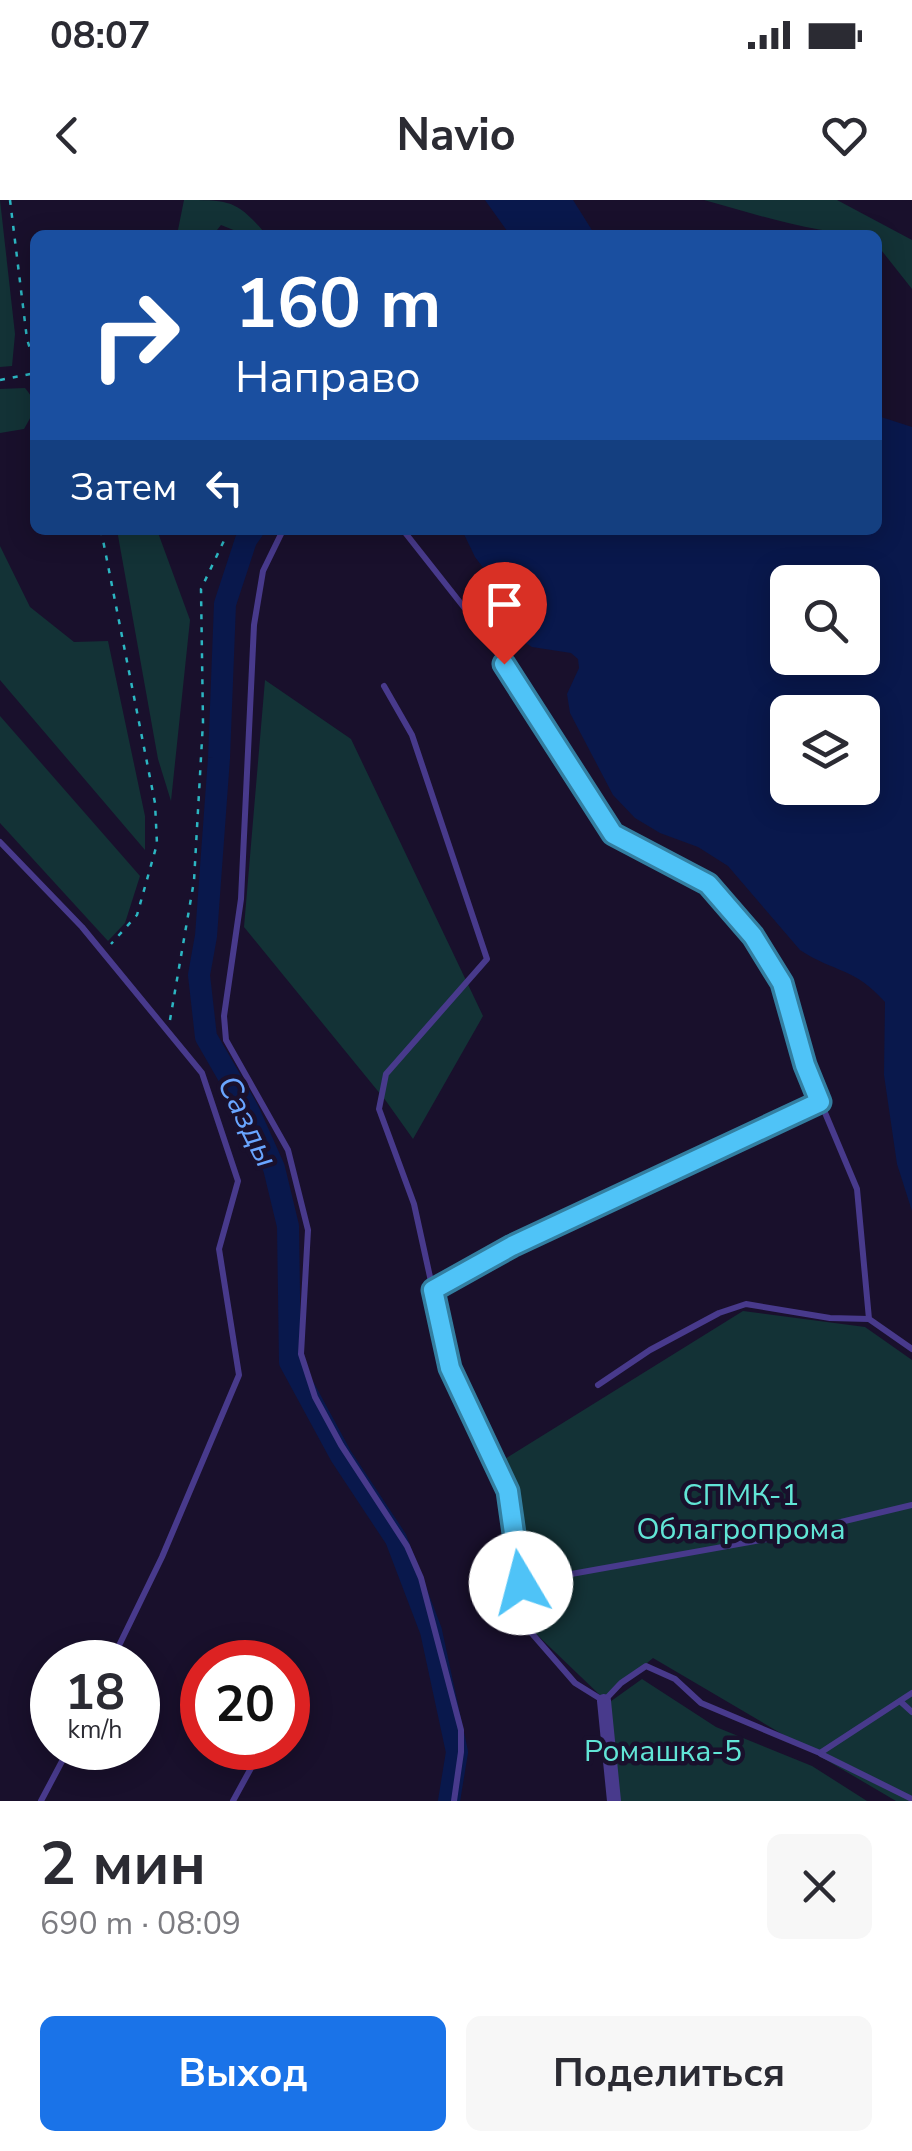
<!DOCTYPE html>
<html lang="ru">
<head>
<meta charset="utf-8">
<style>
	body { margin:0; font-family:"Nunito Sans",sans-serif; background:#f7f7f7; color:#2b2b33; height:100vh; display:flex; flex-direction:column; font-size:38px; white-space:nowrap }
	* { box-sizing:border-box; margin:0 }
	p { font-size:32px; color:#7c7c81 }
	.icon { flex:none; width:55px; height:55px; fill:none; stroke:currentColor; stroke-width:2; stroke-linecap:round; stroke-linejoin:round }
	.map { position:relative; height:1601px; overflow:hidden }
	.details { display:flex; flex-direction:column; background:#fff; flex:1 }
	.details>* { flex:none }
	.top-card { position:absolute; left:30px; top:30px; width:852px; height:305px; border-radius:15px; box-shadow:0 5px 25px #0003; background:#1a4fa0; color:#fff; overflow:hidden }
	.controls { position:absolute; left:770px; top:365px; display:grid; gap:20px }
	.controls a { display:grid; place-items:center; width:110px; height:110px; border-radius:15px; background:#fff; box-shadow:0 5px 25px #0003; font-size:50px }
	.speed { position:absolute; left:30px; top:1440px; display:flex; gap:20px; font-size:50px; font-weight:700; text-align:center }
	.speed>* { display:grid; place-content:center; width:130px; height:130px; border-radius:50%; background:#fff; box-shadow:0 5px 25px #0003; line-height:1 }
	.speed small { font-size:25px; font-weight:400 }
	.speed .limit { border:15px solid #d22; background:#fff; color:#111 }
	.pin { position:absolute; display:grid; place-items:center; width:85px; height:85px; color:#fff; margin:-102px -42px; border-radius:50% 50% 50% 0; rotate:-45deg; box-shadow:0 0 10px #0007 }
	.pin .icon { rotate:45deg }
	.me { position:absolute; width:110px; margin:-55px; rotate:352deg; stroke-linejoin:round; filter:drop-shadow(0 0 8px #0008) }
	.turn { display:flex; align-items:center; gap:35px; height:210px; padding:0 40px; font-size:45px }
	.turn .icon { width:130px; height:130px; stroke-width:2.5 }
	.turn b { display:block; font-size:70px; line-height:85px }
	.then { display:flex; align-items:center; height:95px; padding:0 40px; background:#0003; gap:20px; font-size:38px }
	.round { display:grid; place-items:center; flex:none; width:105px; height:105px; border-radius:15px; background:#f7f7f7 }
	.summary { display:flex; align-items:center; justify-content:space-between; height:170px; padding:0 40px }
	h1 { font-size:60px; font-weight:700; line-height:75px }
	.action { display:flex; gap:20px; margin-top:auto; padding:20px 40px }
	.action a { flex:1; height:115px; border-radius:15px; background:#1a73e8; color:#fff; font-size:40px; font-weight:700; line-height:115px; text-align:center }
	.action a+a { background:#f7f7f7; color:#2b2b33 }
	.status { display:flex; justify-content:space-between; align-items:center; height:70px; padding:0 50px; background:#fff; direction:ltr }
	.status svg { height:28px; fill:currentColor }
	header { display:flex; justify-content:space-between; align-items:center; height:130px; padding:0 40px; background:#fff; font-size:45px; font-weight:700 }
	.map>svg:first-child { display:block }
	.green { fill:#133236 }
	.water { fill:#09184c; fill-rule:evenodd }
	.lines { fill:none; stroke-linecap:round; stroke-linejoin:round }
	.river { stroke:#09184c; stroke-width:22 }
	.path { stroke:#2cb6c2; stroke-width:2.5; stroke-dasharray:5 8; stroke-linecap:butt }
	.lane { stroke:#483a8c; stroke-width:6 }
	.street { stroke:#483a8c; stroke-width:14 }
	.route-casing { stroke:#337fa1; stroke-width:25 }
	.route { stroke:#4fc3f7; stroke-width:18 }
	.labels { text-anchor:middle; stroke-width:9; stroke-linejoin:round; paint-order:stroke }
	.park-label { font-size:30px; fill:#61e5d6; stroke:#19102c }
	.water-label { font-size:32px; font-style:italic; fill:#69a5ff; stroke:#19102c }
</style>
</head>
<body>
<div class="status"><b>08:07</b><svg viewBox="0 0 49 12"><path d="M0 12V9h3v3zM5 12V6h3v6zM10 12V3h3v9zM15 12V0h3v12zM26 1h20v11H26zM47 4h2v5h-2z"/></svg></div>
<header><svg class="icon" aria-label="back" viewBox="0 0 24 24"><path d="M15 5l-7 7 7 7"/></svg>Navio<svg class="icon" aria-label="heart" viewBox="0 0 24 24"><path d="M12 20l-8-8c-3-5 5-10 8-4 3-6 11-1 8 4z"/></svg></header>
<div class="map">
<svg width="912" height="1601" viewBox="0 0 912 1601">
	<rect width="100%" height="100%" fill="#19102c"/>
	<g class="green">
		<path d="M 0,0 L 15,134 L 12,166 L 0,167 Z"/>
		<path d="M 184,0 C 230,0 236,0 265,33 L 246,35 L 221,25 L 213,35 L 177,35 Z"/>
		<path d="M 704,0 L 837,0 L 912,40 L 912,89 L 878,46 L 878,35 C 817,35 762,16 704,0 Z"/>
		<path d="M 25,188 C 39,204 34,212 24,229 L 0,233 L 0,189 Z"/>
		<path d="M 117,330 L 157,330 L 190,420 L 171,601 L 158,559 Z"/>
		<path d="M 0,346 L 30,407 L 74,442 L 108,441 L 145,616 L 145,650 L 0,480 Z"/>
		<path d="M 265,480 L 351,539 L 483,816 L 413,939 L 386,901 L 244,727 Z"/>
		<path d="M 0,516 L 140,676 L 125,723 L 108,741 L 0,623 Z"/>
		<path d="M 743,1111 L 865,1127 L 912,1160 L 912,1601 L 896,1601 L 653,1458 L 604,1499 L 530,1428 L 500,1262 Z"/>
		<path d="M 642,1479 L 716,1527 L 812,1566 L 867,1601 L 617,1601 L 607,1504 Z"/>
	</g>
	<g class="water">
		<path d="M 485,0 L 573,0 L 595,35 L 510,35 Z"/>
		<path d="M 878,216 L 912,227 L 912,1011 L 897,964 L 884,875 L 885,802 C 854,767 835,773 800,750 L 728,666 L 698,647 L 660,633 L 635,618 L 613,595 L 570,513 L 567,494 L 579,468 L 578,459 L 571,453 L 532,447 L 517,438 L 504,423 L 497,406 L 494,382 L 475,357 L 462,330 L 878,330 ZM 788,382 L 862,382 L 862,458 L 788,458 ZM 862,512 L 862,588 L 788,588 L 788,512 Z"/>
	</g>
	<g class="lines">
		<path class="river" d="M 253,330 L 246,340 L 225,404 L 219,558 L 206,736 L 199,775 L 206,837 L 248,910 L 274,968 L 288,1026 L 290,1162 L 341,1256 L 396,1339 L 431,1431 L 457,1552 L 449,1601"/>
		<g class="path">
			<path d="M 10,0 L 27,139 L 35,165"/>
			<path d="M 0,180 L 35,173"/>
			<path d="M 101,330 L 155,603 L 157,644 L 137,715 L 111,744"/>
			<path d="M 170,820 L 194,681 L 203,522 L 201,389 L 229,330"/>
		</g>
		<g class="lane">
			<path d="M 283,330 L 263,371 L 254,425 L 241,699 L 224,816 L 226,840 L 288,950 L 308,1030 L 301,1154 L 315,1197 L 341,1245 L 407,1346 L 421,1378 L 461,1530 L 461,1552 L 454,1601"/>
			<path d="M 403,330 L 485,434 L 613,634 L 708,684 L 753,737 L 782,783 L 805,865 L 857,989 L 869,1119 L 912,1149"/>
			<path d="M 384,486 L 412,535 L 487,759 L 386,874 L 379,909 L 414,1004 L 450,1168 L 508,1291 L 528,1429 L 575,1483 L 604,1501 L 621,1483 L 646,1466 L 675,1479 L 701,1503 L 820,1553 L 912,1493"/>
			<path d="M 0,642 L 82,727 L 202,873 L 238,981 L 219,1049 L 239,1175 L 162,1357 L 111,1462"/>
			<path d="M 433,1090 L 511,1046 L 820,902"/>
			<path d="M 598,1185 L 650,1150 L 719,1113 L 746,1104 L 830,1118 L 869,1119"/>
			<path d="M 521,1383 L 778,1337 L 912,1305"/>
			<path d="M 901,1502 L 912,1512"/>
			<path d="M 821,1554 L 912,1599"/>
			<path d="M 41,1601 L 69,1548"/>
			<path d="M 233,1601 L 262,1548"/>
		</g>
		<path class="street" d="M 604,1501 L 614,1601"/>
	</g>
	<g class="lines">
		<g class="route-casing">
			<path id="route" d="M 504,464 L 613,634 L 708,684 L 753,736 L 782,783 L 805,865 L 820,902 L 512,1046 L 433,1090 L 450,1168 L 508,1291 L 521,1383"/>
		</g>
		<use href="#route" class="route"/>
	</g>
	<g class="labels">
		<g class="park-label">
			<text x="741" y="1305">СПМК-1<tspan x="741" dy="34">Облагропрома</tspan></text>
			<text x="663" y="1561">Ромашка-5</text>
		</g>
		<g class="water-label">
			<text transform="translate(248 921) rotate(64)" y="11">Сазды</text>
		</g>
	</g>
</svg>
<div class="controls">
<a><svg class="icon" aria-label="search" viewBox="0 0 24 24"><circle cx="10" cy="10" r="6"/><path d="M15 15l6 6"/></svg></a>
<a><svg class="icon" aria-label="layers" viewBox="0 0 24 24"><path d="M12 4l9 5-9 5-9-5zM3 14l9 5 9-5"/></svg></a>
</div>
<div class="speed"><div>18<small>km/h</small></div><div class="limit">20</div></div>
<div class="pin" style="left:504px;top:464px;background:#d93025"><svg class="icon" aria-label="arrive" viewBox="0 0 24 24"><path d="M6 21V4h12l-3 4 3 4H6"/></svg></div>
<svg class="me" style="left:521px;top:1383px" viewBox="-20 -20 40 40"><circle r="19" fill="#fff"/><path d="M0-13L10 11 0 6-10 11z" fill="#4fc3f7"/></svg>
<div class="top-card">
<div class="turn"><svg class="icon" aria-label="right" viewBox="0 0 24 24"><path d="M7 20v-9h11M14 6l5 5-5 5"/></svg><div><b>160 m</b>Направо</div></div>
<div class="then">Затем<svg class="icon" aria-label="left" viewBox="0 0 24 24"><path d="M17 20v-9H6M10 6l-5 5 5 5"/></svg></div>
</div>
</div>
<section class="details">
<div class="summary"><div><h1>2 мин</h1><p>690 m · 08:09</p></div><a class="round"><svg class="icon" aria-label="close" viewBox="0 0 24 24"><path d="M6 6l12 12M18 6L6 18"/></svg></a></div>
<div class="action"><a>Выход</a><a>Поделиться</a></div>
</section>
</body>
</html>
